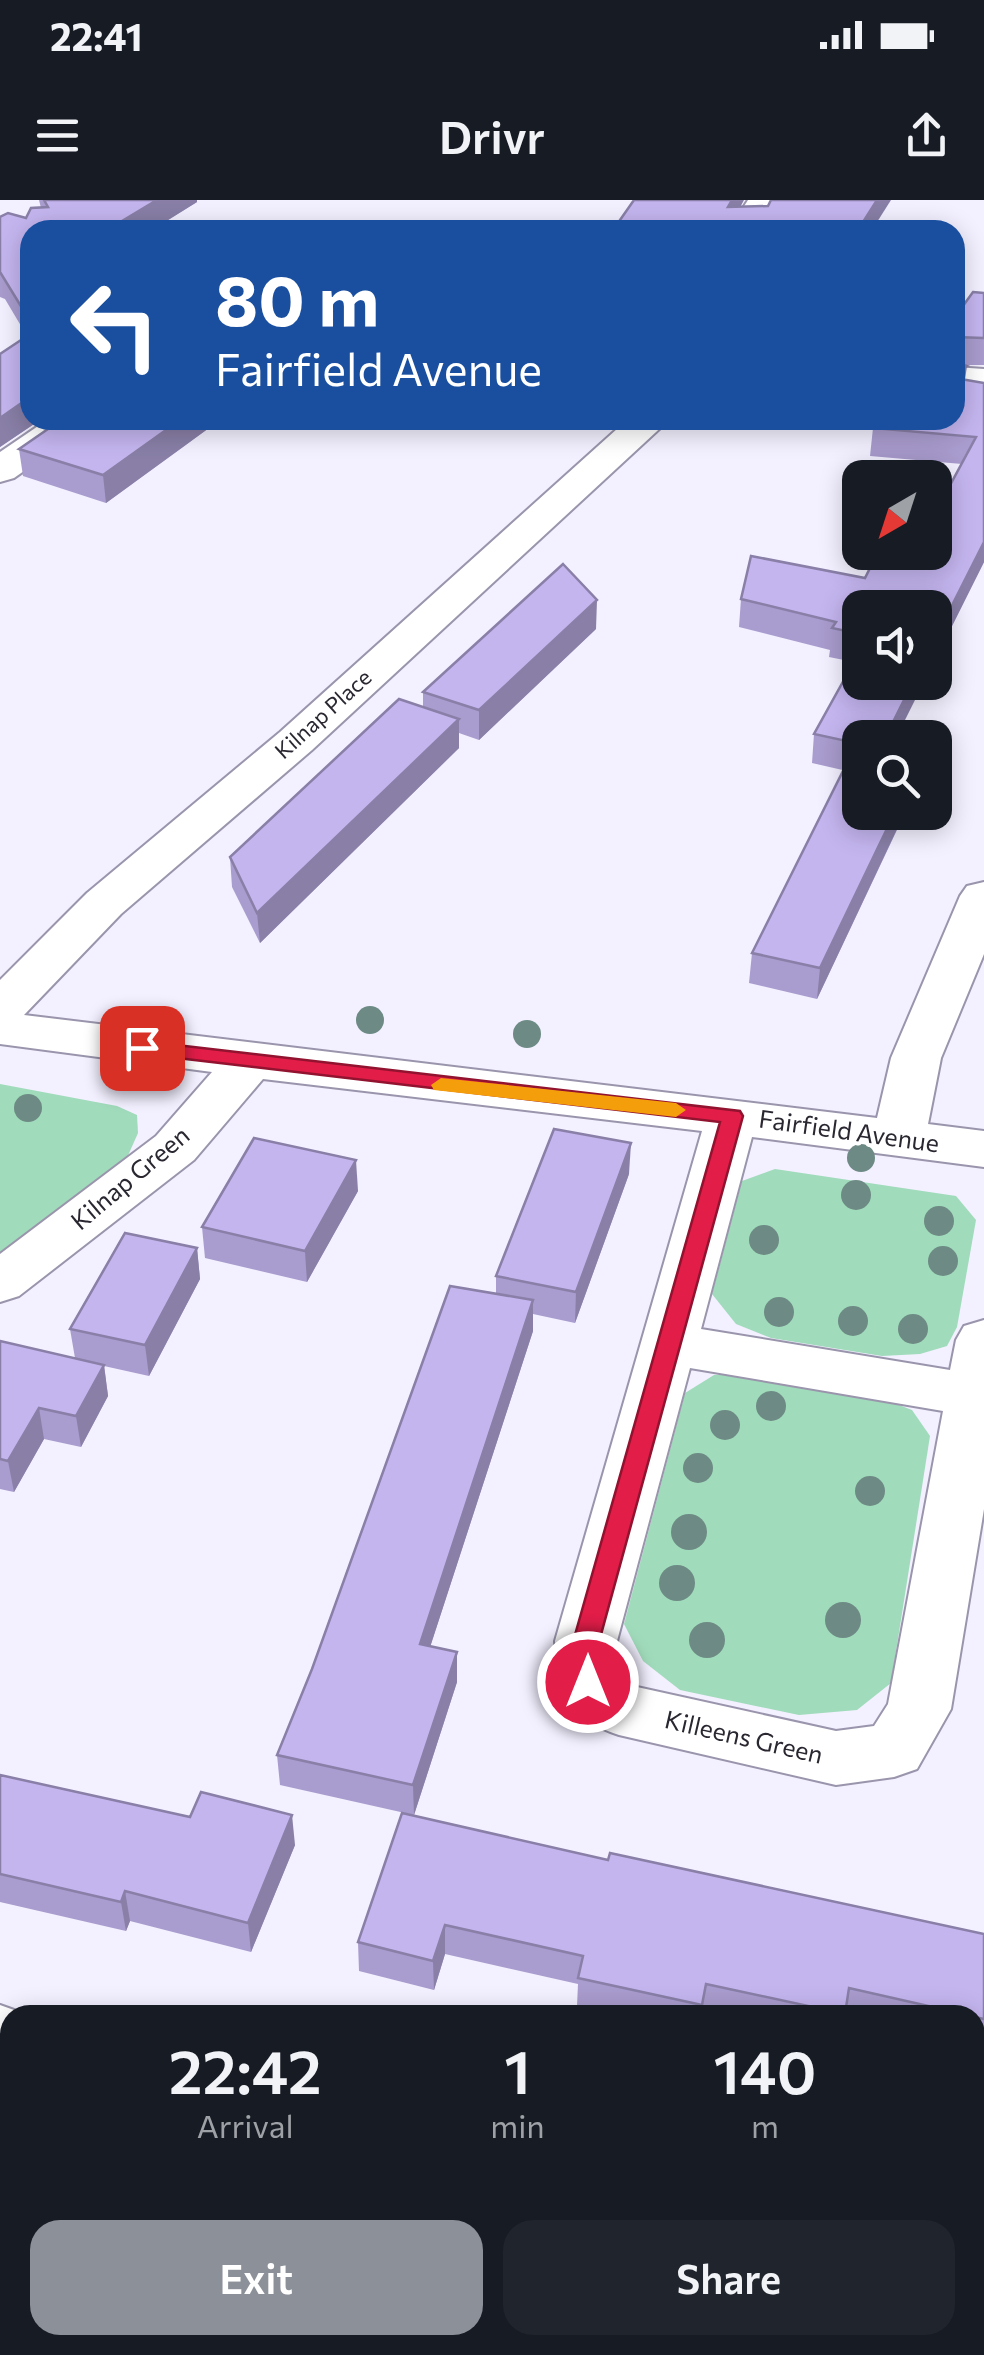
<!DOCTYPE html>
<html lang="en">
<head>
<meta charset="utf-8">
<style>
	body { margin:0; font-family:Commissioner,sans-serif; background:#20242c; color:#f1f3f6; height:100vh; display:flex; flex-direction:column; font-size:38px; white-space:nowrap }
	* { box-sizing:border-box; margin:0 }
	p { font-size:32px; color:#9ea1a6 }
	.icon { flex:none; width:55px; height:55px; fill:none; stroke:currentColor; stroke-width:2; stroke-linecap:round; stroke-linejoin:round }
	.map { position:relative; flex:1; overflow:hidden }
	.panel { position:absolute; left:0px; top:1805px; width:985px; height:350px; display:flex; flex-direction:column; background:#171b24; border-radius:30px 30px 0 0; box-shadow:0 5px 25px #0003 }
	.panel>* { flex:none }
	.hud { position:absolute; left:20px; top:20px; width:945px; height:210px; border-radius:30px; box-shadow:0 5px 25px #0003; background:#1a4fa0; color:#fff; overflow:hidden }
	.needle { width:65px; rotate:219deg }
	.buttons { position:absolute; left:842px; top:260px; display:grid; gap:20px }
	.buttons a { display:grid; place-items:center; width:110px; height:110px; border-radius:20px; background:#171b24; box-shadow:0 5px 25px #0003; font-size:50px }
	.pin { position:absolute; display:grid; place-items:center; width:85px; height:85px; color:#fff; margin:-42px; border-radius:20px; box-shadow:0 5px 15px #0006 }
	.me { position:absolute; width:110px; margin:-55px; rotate:0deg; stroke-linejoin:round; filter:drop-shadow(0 0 8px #0008) }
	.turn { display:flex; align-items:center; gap:35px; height:210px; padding:0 30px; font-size:45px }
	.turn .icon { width:130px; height:130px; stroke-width:2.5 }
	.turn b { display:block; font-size:70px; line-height:85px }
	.eta { display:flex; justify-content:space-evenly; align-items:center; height:170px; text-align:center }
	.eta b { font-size:60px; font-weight:600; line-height:70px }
	.cta { display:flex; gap:20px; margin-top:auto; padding:20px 30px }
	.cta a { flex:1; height:115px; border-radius:30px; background:#8c9099; color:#fff; font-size:40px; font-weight:600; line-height:115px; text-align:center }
	.cta a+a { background:#20242c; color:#f1f3f6 }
	.status { display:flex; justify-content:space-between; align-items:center; height:70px; padding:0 50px; background:#171b24; direction:ltr }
	.status svg { height:28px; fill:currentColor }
	header { display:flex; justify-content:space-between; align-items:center; height:130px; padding:0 30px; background:#171b24; font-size:45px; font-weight:600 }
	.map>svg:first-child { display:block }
	.green { fill:#a0dbbb }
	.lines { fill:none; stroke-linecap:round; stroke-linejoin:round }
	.minor-casing { stroke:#9a95ac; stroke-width:4 }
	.minor { fill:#fff; fill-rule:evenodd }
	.tree { fill:#6d8a84 }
	.wall { fill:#a99cce }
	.shaded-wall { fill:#897fa7 }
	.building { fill:#c4b5ef; stroke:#897fa7; stroke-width:2.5 }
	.route { fill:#e11d48; stroke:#92132f; stroke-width:2.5 }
	.slow { fill:#f59e0b }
	.labels { text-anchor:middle; stroke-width:8; stroke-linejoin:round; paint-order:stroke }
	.far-street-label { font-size:22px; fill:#2a2731; stroke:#fff }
	.street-label { font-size:25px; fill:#2a2731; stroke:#fff }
</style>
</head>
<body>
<div class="status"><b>22:41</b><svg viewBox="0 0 49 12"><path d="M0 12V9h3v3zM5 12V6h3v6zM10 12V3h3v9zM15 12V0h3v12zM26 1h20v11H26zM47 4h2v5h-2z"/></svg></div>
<header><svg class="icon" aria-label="menu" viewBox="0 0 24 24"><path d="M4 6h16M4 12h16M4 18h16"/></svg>Drivr<svg class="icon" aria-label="share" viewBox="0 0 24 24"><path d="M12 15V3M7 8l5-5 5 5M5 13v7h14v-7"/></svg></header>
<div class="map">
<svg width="984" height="2155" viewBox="0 0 984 2155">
	<rect width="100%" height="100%" fill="#f3f0ff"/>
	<g class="green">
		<path d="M 0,884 L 117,906 L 137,915 L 138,933 L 126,960 L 0,1057 Z"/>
		<path d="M 775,969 L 956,996 L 976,1020 L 957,1127 L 947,1146 L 920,1154 L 882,1156 L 771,1138 L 736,1124 L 712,1094 L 742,981 Z"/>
		<path d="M 754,1173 L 878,1197 L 912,1210 L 930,1236 L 891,1483 L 857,1510 L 799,1515 L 680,1490 L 643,1461 L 624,1424 L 685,1193 L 714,1175 Z"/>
		<path d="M 0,1896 L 10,1899 L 10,2145 L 422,2145 L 423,2155 L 0,2155 Z"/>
	</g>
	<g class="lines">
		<g class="minor-casing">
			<g id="minor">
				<path d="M 748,0 L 782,0 L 763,30 L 729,30 Z"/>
				<path d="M 955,167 L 984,169 L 984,191 L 955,189 Z"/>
				<path d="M 47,220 L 91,220 L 85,228 L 14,278 L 0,282 L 0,252 Z"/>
				<path d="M 627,220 L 669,220 L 312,550 L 121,714 L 24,815 L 877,918 L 891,858 L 960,696 L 967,686 L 984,682 L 984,754 L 941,858 L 928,924 L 984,931 L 984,967 L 752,937 L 701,1129 L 950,1170 L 956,1140 L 964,1126 L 984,1120 L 984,1309 L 951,1509 L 917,1569 L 894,1577 L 836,1585 L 619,1535 C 565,1517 557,1494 555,1441 L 702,931 L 263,879 L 194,960 L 19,1096 L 0,1102 L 0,1054 L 156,936 L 212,872 L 0,844 L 0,780 L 87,693 L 280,532 ZM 690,1168 L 943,1211 L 888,1504 L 874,1526 L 836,1531 L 637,1487 L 619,1471 L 617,1441 Z"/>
				<path d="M 0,1805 L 28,1815 L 10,1815 L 10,1872 L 0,1869 Z"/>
				<path d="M 975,2082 L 984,2084 L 984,2155 L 972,2155 L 948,2145 L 975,2145 Z"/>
			</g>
		</g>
		<use href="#minor" class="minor"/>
	</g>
	<g class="tree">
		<circle cx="370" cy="820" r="14"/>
		<circle cx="527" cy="834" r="14"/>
		<circle cx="28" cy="908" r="14"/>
		<circle cx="861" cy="958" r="14"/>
		<circle cx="856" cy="995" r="15"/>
		<circle cx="939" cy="1021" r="15"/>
		<circle cx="764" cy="1040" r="15"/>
		<circle cx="943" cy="1061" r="15"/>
		<circle cx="779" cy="1112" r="15"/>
		<circle cx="853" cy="1121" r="15"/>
		<circle cx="913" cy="1129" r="15"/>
		<circle cx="771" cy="1206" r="15"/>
		<circle cx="725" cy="1225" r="15"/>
		<circle cx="698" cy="1268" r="15"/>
		<circle cx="870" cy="1291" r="15"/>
		<circle cx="689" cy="1332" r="18"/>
		<circle cx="677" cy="1383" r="18"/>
		<circle cx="843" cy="1420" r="18"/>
		<circle cx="707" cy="1440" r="18"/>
	</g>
	<g class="wall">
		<path d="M 39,0 L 197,0 L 197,2 L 152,30 L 30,30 L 30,220 L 40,220 L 0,247 L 0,154 L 27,136 L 5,99 L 0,97 L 0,17 L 26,18 L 41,8 Z"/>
		<path d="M 984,93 L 984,165 L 962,165 L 965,180 L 984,183 L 984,362 L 935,460 L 860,408 L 860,612 L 905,613 L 817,799 L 749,783 L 752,753 L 860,574 L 812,563 L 814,534 L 854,462 L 829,457 L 830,450 L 739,427 L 741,399 L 865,378 L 913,354 L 962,264 L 870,256 L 873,228 L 955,117 Z"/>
		<path d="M 220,220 L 106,303 L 23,276 L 19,249 Z"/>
		<path d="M 596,429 L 479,540 L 459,533 L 459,548 L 260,743 L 232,687 L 230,657 L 423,507 L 423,492 Z"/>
		<path d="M 629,974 L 575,1123 L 533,1114 L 533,1131 L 430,1447 L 457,1452 L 457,1482 L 414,1615 L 280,1585 L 277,1555 L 496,1094 L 496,1076 Z"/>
		<path d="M 358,991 L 307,1082 L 205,1058 L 202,1027 Z"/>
		<path d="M 197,1048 L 200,1079 L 149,1176 L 104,1166 L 108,1196 L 81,1247 L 44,1239 L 14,1292 L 0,1289 L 0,1141 L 75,1158 L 70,1129 Z"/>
		<path d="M 0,1575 L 295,1645 L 251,1752 L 130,1721 L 126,1731 L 0,1702 Z"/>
		<path d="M 608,1660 L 984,1734 L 984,1849 L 975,1847 L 975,1815 L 714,1815 L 703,1813 L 703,1815 L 615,1815 L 577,1806 L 578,1784 L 445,1754 L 434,1790 L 359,1771 L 358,1742 Z"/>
		<path d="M 456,2145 L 644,2145 L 642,2155 L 456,2155 Z"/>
	</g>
	<g class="shaded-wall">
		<path d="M 157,0 L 197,0 L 197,2 L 152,30 L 107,30 Z"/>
		<path d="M 732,0 L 744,0 L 728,30 L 728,7 Z"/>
		<path d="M 877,0 L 891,0 L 872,30 L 858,30 Z"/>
		<path d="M 967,166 L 963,193 L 955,198 L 955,173 Z"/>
		<path d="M 30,197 L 30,220 L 40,220 L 0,247 L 0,218 Z"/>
		<path d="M 180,220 L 220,220 L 106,303 L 103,275 Z"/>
		<path d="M 984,342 L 984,362 L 935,460 L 935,439 Z"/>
		<path d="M 597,400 L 596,429 L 479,540 L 479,510 Z"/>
		<path d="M 913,482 L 924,482 L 896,538 L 885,538 Z"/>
		<path d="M 459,519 L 459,548 L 260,743 L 257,713 Z"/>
		<path d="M 895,612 L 905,612 L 817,799 L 820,768 Z"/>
		<path d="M 631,943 L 629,974 L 575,1123 L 576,1092 Z"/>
		<path d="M 356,960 L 358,991 L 307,1082 L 305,1051 Z"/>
		<path d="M 197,1048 L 200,1079 L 149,1176 L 145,1145 Z"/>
		<path d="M 533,1100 L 533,1131 L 421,1475 L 420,1444 Z"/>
		<path d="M 104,1165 L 108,1196 L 81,1247 L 76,1216 Z"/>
		<path d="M 39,1208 L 44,1239 L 14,1292 L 8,1261 Z"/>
		<path d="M 457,1452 L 457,1482 L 414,1615 L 413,1585 Z"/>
		<path d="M 292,1615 L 295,1645 L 251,1752 L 248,1723 Z"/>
		<path d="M 125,1691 L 130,1721 L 126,1731 L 121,1702 Z"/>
		<path d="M 445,1725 L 445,1754 L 434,1790 L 433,1761 Z"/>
	</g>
	<g class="building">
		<path d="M 44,0 L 157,0 L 107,30 L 30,30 L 30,121 L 0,72 L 0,17 L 8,13 L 26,18 L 31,8 L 48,7 Z"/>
		<path d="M 634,0 L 732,0 L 728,7 L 768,6 L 771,0 L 877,0 L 858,30 L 613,30 Z"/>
		<path d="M 566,25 L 576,30 L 553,30 Z"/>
		<path d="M 973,92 L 984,93 L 984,138 L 956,137 L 955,156 L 955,117 Z"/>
		<path d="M 30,134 L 30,197 L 0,218 L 0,154 Z"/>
		<path d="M 955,162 L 967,166 L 955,173 Z"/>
		<path d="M 955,178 L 984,183 L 984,342 L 935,439 L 935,408 L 860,408 L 860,434 L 832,428 L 836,422 L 741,399 L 751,356 L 865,378 L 878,352 L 935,352 L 935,313 L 976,237 L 873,228 L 879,220 L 955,220 Z"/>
		<path d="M 61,220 L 180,220 L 103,275 L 19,249 Z"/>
		<path d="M 563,364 L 597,400 L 479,510 L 423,492 Z"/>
		<path d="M 860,451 L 860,482 L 913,482 L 885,538 L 860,538 L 860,544 L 814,534 Z"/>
		<path d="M 399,499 L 459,519 L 257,713 L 230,657 Z"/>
		<path d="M 843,571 L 860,574 L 860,612 L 895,612 L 820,768 L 752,753 Z"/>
		<path d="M 554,929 L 631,943 L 576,1092 L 496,1076 Z"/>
		<path d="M 254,938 L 356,960 L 305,1051 L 202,1027 Z"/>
		<path d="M 125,1033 L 197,1048 L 145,1145 L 70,1129 Z"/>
		<path d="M 450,1086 L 533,1100 L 420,1444 L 457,1452 L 413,1585 L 277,1555 L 312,1469 Z"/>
		<path d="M 0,1141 L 104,1165 L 76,1216 L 39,1208 L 8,1261 L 0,1259 Z"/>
		<path d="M 0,1575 L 190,1617 L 201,1592 L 292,1615 L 248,1723 L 125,1691 L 121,1702 L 0,1674 Z"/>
		<path d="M 402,1613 L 608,1660 L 610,1653 L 984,1734 L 984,1819 L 975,1817 L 975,1815 L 968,1815 L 849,1788 L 845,1814 L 706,1784 L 702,1805 L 578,1778 L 583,1756 L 445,1725 L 433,1761 L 358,1742 Z"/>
		<path d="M 471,2145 L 640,2145 L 638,2155 L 493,2155 L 494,2151 Z"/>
	</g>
	<path class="route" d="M 142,841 L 740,911 L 743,916 L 599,1442 L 601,1482 L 597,1490 L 588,1493 L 579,1490 L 573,1442 L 720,922 L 135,853 L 132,848 Z"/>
	<path class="slow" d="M 441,878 L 676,903 L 686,910 L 676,917 L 434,890 L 431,885 Z"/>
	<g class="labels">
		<g class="far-street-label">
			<text transform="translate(323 514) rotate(-42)" y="8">Kilnap Place</text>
		</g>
		<g class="street-label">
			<text transform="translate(849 931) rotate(8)" y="9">Fairfield Avenue</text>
			<text transform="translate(130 978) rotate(-40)" y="9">Kilnap Green</text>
			<text transform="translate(744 1537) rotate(13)" y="9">Killeens Green</text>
		</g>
	</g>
</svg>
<div class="buttons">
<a><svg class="needle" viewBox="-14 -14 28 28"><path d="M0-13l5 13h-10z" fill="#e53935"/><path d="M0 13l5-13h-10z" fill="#9ea1a6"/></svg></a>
<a><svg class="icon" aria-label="sound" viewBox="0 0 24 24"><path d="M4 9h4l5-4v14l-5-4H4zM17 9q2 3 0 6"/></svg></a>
<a><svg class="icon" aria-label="search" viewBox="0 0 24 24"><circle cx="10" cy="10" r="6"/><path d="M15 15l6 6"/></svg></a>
</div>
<div class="pin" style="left:142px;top:848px;background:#d93025"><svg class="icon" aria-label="arrive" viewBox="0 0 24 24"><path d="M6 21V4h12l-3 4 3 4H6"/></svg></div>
<svg class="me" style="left:588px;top:1482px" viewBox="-20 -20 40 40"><circle r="17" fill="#e11d48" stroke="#fff" stroke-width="3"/><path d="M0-11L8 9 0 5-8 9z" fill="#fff"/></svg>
<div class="hud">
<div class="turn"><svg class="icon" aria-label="left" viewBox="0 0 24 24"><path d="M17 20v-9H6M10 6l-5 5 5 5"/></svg><div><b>80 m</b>Fairfield Avenue</div></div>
</div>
<section class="panel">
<div class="eta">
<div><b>22:42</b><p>Arrival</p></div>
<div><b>1</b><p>min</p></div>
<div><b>140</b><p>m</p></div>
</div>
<div class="cta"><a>Exit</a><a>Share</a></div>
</section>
</div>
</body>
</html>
